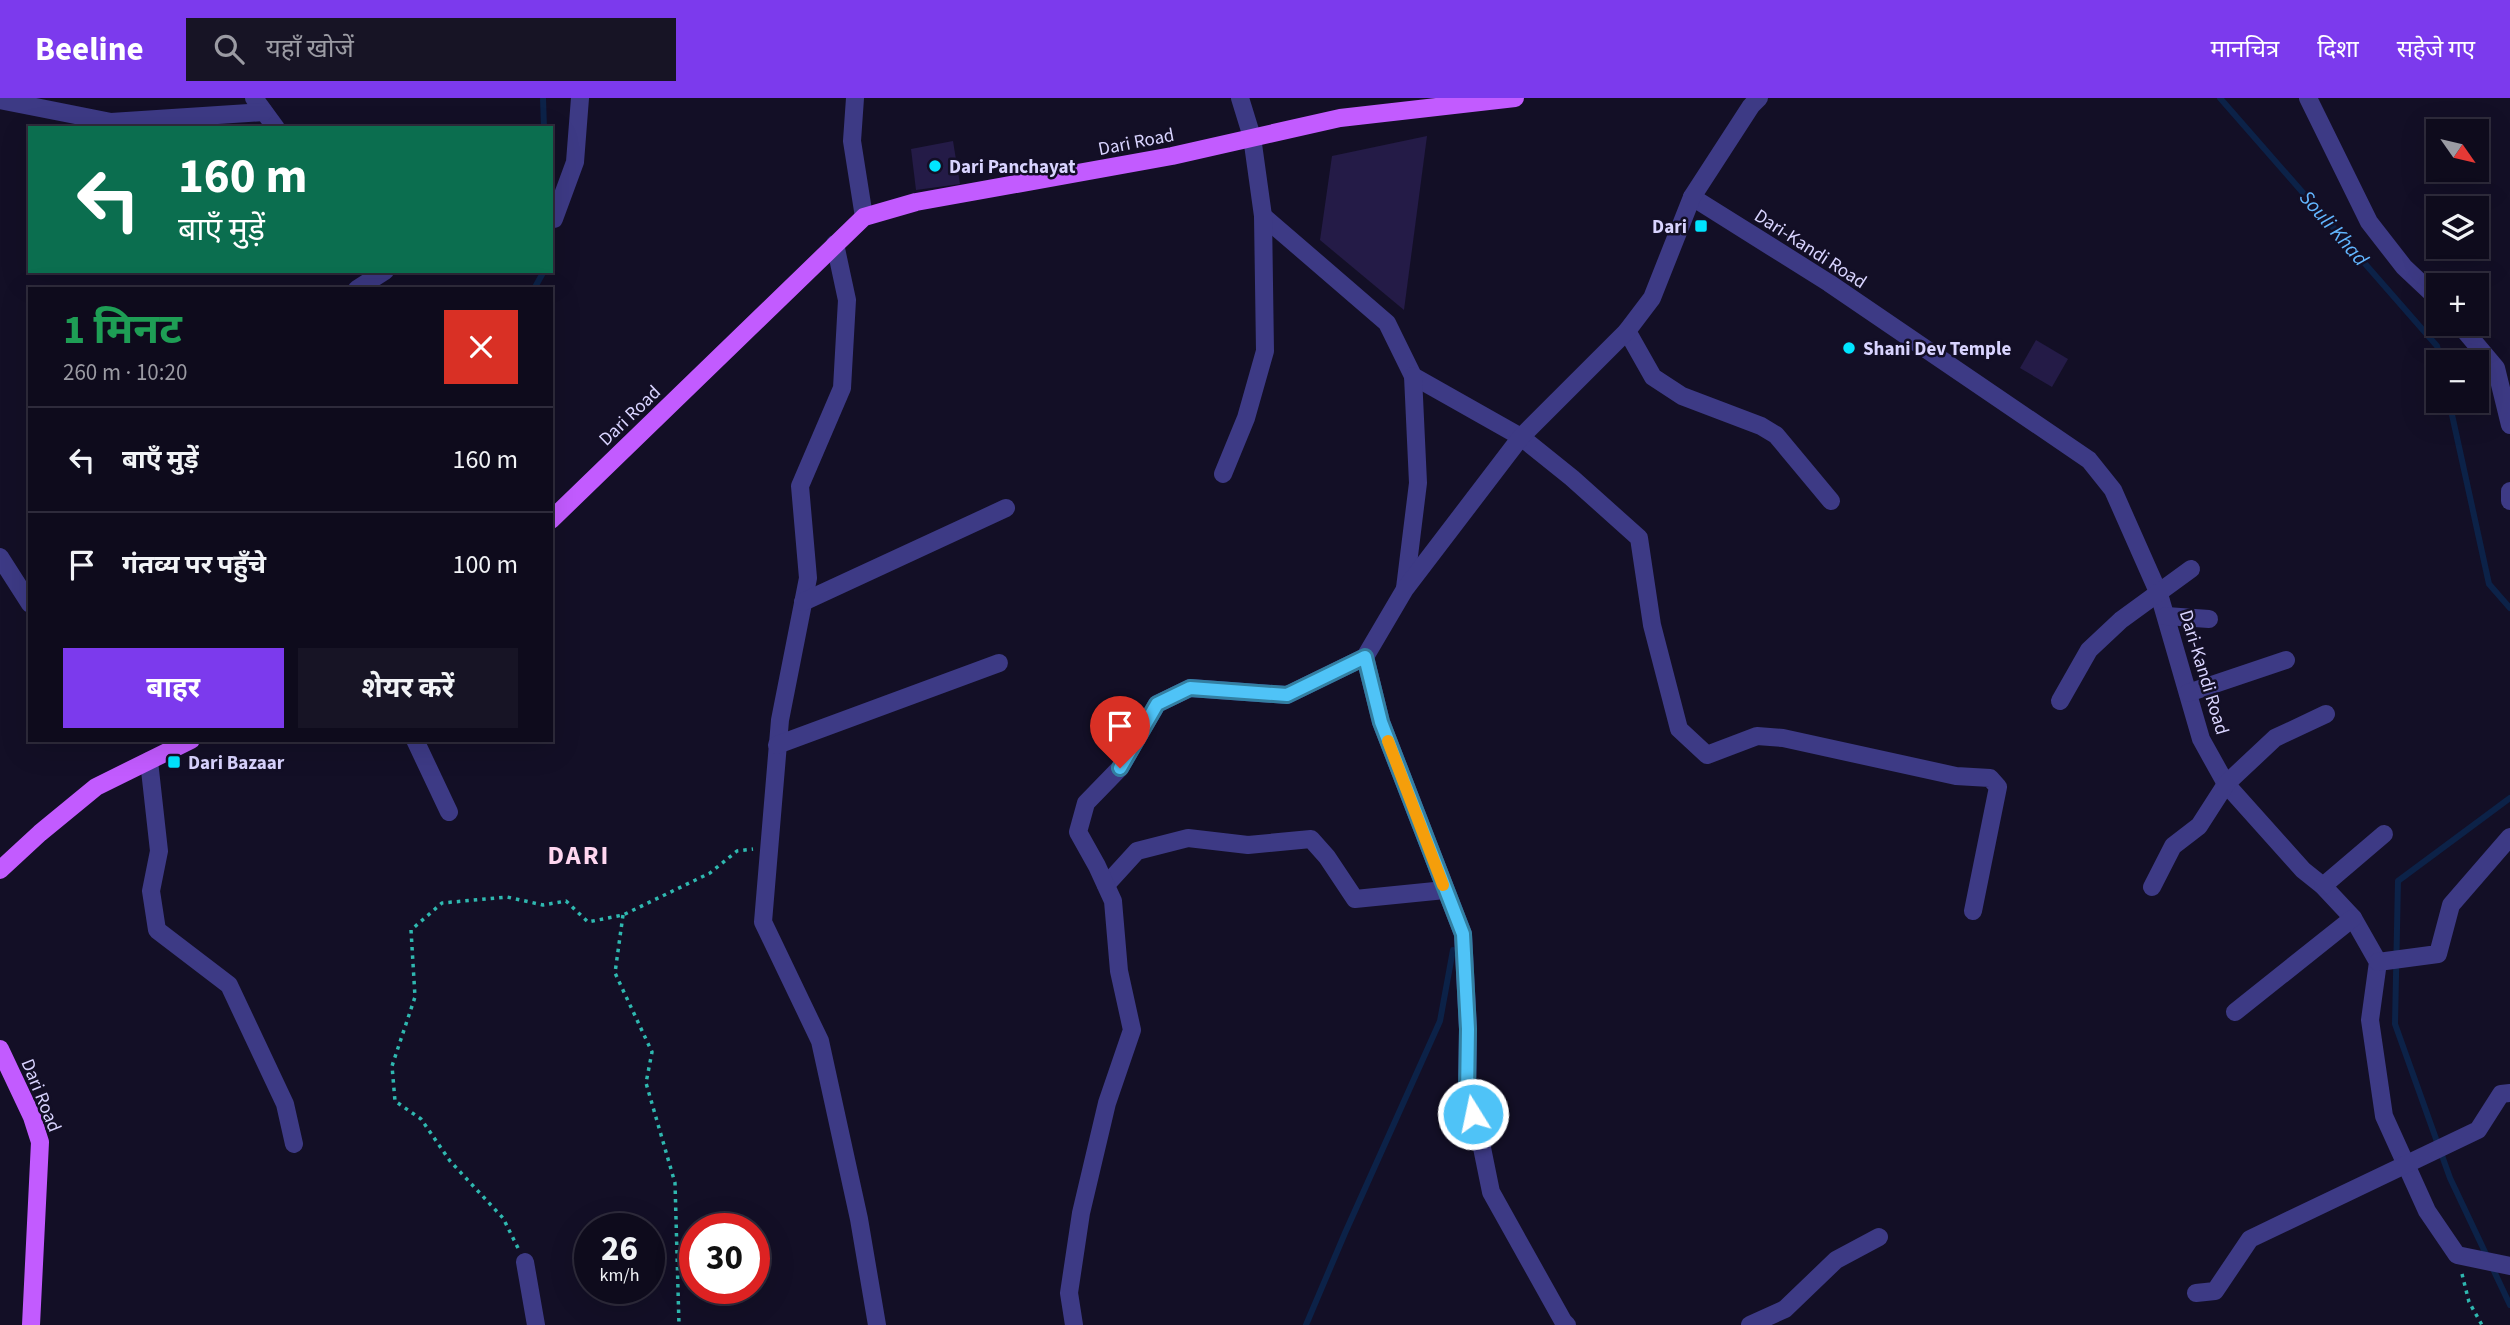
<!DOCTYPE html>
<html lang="hi">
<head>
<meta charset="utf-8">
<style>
	body { margin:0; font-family:"Source Sans 3","Noto Sans Devanagari",sans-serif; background:#171425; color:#f1f3f6; height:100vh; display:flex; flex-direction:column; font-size:26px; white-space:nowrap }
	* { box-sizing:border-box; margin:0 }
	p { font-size:23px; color:#9b9ba3 }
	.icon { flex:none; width:38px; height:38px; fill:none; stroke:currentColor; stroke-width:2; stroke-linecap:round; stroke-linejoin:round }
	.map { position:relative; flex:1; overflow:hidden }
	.sheet { position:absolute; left:28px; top:189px; width:525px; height:455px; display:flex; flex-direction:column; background:#0e0b1c; border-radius:0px; box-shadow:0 7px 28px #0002,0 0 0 2px #2e2b3b }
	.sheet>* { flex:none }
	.guide { position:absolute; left:28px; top:28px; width:525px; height:147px; border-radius:0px; box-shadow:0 7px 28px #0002,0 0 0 2px #2e2b3b; background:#0b6e4f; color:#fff; overflow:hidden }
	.needle { width:46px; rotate:124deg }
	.buttons { position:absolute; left:2426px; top:21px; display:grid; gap:14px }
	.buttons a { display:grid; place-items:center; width:63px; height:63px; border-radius:0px; background:#0e0b1c; box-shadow:0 7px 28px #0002,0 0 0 2px #2e2b3b; font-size:35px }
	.speed { position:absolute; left:574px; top:1115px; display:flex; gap:14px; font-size:35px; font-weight:700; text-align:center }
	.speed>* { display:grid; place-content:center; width:91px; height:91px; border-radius:50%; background:#0e0b1c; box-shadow:0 7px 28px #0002,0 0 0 2px #2e2b3b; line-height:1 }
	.speed small { font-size:18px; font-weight:400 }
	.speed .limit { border:10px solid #d22; background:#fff; color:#111 }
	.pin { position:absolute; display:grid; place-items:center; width:60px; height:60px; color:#fff; margin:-72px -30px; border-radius:50% 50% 50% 0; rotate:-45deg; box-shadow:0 0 7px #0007 }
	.pin .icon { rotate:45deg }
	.me { position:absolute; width:77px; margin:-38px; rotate:350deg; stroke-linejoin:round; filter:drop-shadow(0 0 5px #0008) }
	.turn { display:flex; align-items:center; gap:24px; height:147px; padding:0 35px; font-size:32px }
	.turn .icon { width:91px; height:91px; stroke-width:2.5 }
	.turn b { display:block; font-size:49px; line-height:60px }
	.round { display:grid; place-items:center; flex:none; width:74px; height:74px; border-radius:0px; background:#171425 }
	.head { display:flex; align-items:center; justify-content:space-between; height:119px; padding:0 35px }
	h1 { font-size:42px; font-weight:700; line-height:52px; color:#1e9e55 }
	.cta { display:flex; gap:14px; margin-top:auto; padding:14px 35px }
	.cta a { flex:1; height:80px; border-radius:0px; background:#7c3aed; color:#fff; font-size:28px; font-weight:700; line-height:80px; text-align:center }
	.cta a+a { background:#171425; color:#f1f3f6 }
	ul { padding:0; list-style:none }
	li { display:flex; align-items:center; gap:21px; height:105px; padding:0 35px; border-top:2px solid #2e2b3b }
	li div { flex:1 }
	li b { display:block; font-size:26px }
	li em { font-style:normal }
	header { display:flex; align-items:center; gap:42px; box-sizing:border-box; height:98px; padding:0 35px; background:#7c3aed; color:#fff }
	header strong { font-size:33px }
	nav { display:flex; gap:38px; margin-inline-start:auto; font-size:24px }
	.search { width:490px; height:63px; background:#171425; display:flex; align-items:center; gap:18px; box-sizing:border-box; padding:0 24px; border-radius:0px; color:#9b9ba3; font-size:26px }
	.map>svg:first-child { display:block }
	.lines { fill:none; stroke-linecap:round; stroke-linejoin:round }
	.stream { stroke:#0c2248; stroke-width:6 }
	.building { fill:#241b47 }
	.path { stroke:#2fb8b0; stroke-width:3.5; stroke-dasharray:3.5 5; stroke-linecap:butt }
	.minor { stroke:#3d3a85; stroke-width:18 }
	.major { stroke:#c25bff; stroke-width:18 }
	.route-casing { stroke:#337fa1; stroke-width:18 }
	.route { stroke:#4fc3f7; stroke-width:12 }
	.slow { stroke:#f59e0b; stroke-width:12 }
	.poi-dot { fill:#00e5ff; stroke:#130f26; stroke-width:2.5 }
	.labels { text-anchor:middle; stroke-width:5; stroke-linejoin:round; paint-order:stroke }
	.street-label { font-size:19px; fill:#d9d4ff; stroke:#130f26 }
	.poi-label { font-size:19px; font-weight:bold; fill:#d9d4ff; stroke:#130f26; text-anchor:start }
	.water-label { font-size:21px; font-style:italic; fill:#62b6ff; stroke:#130f26 }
	.district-label { font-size:26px; font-weight:bold; letter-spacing:2px; fill:#ffd6f0; stroke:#130f26 }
</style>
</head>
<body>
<header>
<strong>Beeline</strong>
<div class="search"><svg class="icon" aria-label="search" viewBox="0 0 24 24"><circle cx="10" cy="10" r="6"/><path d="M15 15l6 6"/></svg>यहाँ खोजें</div>
<nav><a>मानचित्र</a><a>दिशा</a><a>सहेजे गए</a></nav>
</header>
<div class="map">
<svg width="2510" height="1227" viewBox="0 0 2510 1227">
	<rect width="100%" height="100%" fill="#130f26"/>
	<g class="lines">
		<g class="stream">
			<path d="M 543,0 L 544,30"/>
			<path d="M 2220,0 L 2437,248 L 2441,264"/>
			<path d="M 534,191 L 544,173"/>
			<path d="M 2449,303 L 2489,486 L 2510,510"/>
			<path d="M 2510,700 L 2398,783 L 2395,926 L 2450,1080 L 2510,1207"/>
			<path d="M 1306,1227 L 1345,1135 L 1440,923 L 1453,852"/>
		</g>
	</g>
	<g class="building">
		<path d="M 1427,38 L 1404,212 L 1320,142 L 1332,58 Z"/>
		<path d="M 953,43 L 960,86 L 916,92 L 911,51 Z"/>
		<path d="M 2036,242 L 2068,261 L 2052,289 L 2020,270 Z"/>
	</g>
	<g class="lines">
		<g class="path">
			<path d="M 623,817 L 615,875 L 652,954 L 646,985 L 675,1085 L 679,1227"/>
			<path d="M 518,1150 L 503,1120 L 450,1063 L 421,1021 L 395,1003 L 392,968 L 415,899 L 411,832 L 442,805 L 507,799 L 543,807 L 566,803 L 588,824 L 623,817 L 710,775 L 737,753 L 753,751"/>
			<path d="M 2462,1176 L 2469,1204 L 2482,1227"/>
		</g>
		<g class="minor">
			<path d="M 254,0 L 276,30"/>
			<path d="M 855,0 L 852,43 L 864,119"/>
			<path d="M 2308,0 L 2369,124 L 2404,169 L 2438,201"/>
			<path d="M 0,2 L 111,24 L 264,14"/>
			<path d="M 1692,99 L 1829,185 L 2089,362 L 2113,392 L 2159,496 L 2201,641 L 2226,686 L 2303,772 L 2323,788 L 2353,820 L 2378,864 L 2370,922 L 2384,1018 L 2427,1113 L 2457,1157 L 2510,1168"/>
			<path d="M 1263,118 L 1387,225 L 1413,278 L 1521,339 L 1572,380 L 1639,440 L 1652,527 L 1679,631 L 1707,657 L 1757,638 L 1783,640 L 1956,678 L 1990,680 L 1998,689 L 1973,813"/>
			<path d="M 551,121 L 554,121 L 575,64 L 580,0"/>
			<path d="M 835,146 L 847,202 L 842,290 L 800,388 L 808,480 L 780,622 L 763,824 L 820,943 L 859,1121 L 877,1227"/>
			<path d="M 357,191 L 385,173"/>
			<path d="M 2459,226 L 2496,270 L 2510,327"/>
			<path d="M 1627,233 L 1653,279 L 1682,298 L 1761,328 L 1776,337 L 1831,403"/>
			<path d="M 1223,376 L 1246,320 L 1265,253 L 1263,118 L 1252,39 L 1240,0"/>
			<path d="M 2510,393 L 2510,403"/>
			<path d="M 0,459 L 30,506"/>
			<path d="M 1405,490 L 1418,385 L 1413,278"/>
			<path d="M 803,504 L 1006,410"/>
			<path d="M 2166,518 L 2209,521"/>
			<path d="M 1365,559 L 1381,624 L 1463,836 L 1468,931 L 1467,997 L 1479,1035 L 1491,1094 L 1563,1223 L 1567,1227"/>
			<path d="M 2188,595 L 2286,562"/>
			<path d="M 2060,603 L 2089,552 L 2121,522 L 2191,471"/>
			<path d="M 415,642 L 449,714"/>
			<path d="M 777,647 L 999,565"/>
			<path d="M 149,663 L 159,753 L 151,793 L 157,832 L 229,887 L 285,1006 L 294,1046"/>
			<path d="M 1106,787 L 1137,753 L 1188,740 L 1248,747 L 1311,741 L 1327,759 L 1355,801 L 1445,792"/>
			<path d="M 2323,788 L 2384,736"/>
			<path d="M 2152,789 L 2173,748 L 2199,728 L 2226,686 L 2275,640 L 2326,616"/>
			<path d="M 2378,864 L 2438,856 L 2451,807 L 2510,739"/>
			<path d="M 2235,914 L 2353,820"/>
			<path d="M 525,1164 L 536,1227"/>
			<path d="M 2196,1195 L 2215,1193 L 2250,1141 L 2478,1032 L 2501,996 L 2510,995"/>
			<path d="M 1074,1227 L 1069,1195 L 1081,1115 L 1107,1005 L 1132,932 L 1119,873 L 1113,803 L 1097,768 L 1078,734 L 1086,705 L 1120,670 L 1157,606 L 1190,590 L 1287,597 L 1365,559 L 1405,491 L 1521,339 L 1627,233 L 1652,200 L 1692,99 L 1751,8 L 1759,0"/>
			<path d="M 1750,1227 L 1785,1211 L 1836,1162 L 1879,1139"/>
		</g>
		<g class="major">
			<path d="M 551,422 L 864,119 L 916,104 L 1172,58 L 1340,20 L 1515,0"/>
			<path d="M 0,772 L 40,735 L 96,689 L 191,642"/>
			<path d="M 0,951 L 32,1019 L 40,1044 L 31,1227"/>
		</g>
	</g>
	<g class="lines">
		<g class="route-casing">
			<path id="route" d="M 1120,670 L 1157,606 L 1190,590 L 1287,597 L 1365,559 L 1381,624 L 1463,836 L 1468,931 L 1467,997 L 1473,1016"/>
		</g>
		<use href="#route" class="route"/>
		<path class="slow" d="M 1388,643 L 1443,787"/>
	</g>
	<g class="poi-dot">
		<circle cx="935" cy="68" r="7"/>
		<rect x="1694" y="121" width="14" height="14" rx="3.5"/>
		<circle cx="1849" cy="250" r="7"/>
		<rect x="167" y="657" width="14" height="14" rx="3.5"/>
	</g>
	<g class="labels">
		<g class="street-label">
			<text transform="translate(1136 43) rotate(-11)" y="7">Dari Road</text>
			<text transform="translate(1811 150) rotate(33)" y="7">Dari-Kandi Road</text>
			<text transform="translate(629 317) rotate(-44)" y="7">Dari Road</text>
			<text transform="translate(2205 574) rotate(73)" y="7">Dari-Kandi Road</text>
			<text transform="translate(42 997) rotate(68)" y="7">Dari Road</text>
		</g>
		<g class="poi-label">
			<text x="949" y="75">Dari Panchayat</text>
			<text x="1687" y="135" text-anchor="end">Dari</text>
			<text x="1863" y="257">Shani Dev Temple</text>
			<text x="188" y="671">Dari Bazaar</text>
		</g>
		<g class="water-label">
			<text transform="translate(2334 130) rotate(49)" y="7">Souli Khad</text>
		</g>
		<g class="district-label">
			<text x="579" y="766">DARI</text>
		</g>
	</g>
</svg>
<div class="buttons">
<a><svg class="needle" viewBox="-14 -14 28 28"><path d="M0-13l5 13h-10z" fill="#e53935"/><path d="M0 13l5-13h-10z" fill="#9b9ba3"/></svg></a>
<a><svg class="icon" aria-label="layers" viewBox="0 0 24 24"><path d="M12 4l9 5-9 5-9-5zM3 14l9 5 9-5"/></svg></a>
<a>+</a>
<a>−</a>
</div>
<div class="speed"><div>26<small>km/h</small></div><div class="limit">30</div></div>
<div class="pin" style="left:1120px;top:670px;background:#d93025"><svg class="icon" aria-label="arrive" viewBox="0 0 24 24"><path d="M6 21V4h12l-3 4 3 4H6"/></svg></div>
<svg class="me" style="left:1473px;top:1016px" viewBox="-20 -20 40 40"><circle r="17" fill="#4fc3f7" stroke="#fff" stroke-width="3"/><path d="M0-11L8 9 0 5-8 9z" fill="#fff"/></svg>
<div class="guide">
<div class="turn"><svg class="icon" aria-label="left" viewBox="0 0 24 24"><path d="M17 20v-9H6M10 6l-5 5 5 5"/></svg><div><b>160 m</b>बाएँ मुड़ें</div></div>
</div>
<section class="sheet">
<div class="head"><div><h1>1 मिनट</h1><p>260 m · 10:20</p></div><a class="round" style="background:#d93025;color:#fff"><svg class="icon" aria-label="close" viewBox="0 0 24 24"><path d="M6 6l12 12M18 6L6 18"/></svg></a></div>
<ul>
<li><svg class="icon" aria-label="left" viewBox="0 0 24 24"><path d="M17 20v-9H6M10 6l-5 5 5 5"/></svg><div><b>बाएँ मुड़ें</b></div><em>160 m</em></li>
<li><svg class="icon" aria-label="arrive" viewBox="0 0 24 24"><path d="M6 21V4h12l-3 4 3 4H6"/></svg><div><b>गंतव्य पर पहुँचे</b></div><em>100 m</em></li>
</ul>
<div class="cta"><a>बाहर</a><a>शेयर करें</a></div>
</section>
</div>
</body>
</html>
